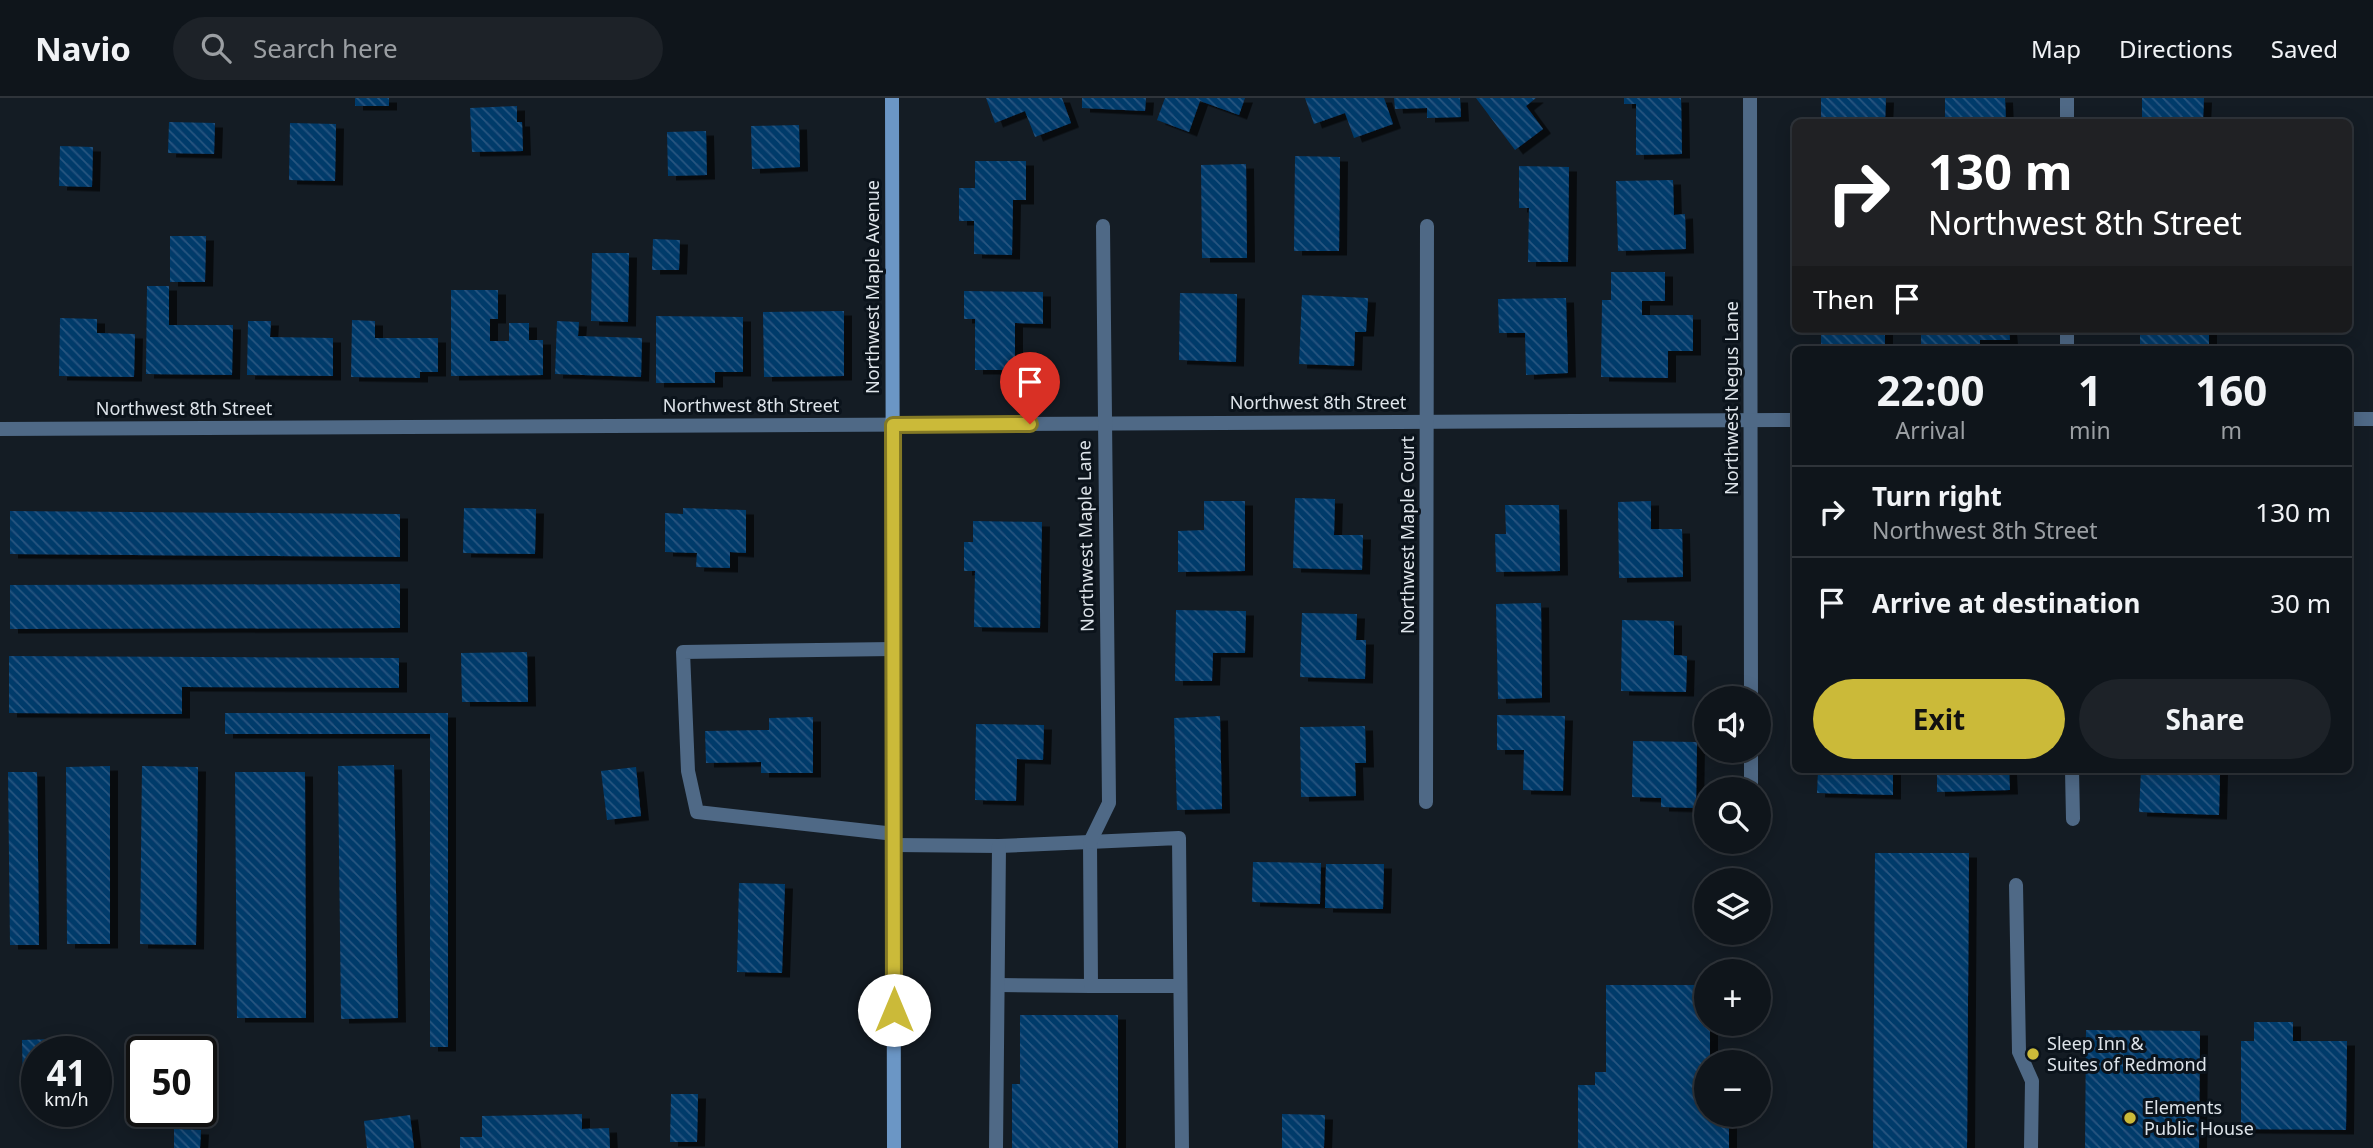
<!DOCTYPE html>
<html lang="en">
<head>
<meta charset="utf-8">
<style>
	body { margin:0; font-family:"Noto Sans",sans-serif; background:#1d2228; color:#f1f3f6; height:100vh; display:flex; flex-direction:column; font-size:26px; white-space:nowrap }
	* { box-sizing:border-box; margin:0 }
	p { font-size:23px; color:#9b9fa3 }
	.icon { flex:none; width:38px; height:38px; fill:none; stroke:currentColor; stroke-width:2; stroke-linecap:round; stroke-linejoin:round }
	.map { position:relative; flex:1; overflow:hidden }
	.drawer { position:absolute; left:1792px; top:248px; width:560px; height:427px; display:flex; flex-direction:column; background:#0f151b; border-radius:10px; box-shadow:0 4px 18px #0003,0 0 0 2px #2f343a }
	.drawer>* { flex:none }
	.hud { position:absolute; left:1792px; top:21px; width:560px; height:214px; border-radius:10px; box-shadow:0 4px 18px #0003,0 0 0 2px #2f343a; background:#202124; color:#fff; overflow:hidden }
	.buttons { position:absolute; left:1694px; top:588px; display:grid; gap:14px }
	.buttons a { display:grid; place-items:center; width:77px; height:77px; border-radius:50%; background:#0f151b; box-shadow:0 4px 18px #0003,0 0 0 2px #2f343a; font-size:35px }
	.speed { position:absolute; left:21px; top:938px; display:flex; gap:14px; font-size:35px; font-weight:700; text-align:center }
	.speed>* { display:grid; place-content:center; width:91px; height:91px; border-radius:50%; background:#0f151b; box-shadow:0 4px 18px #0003,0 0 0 2px #2f343a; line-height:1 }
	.speed small { font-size:18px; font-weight:400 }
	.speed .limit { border:4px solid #111; border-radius:10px; background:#fff; color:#111 }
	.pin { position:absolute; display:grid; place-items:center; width:60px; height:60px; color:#fff; margin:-72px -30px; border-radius:50% 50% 50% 0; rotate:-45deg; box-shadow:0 0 7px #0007 }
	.pin .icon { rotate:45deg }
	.me { position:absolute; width:77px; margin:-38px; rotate:0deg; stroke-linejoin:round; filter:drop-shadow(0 0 5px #0008) }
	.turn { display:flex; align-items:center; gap:24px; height:147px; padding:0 21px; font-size:32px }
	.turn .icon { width:91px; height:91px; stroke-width:2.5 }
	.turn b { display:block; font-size:49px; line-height:60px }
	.then { display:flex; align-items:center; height:66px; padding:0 21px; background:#0003; gap:14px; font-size:26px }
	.eta { display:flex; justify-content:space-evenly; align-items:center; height:119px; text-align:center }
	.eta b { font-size:42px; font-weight:700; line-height:49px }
	.action { display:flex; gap:14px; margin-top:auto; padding:14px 21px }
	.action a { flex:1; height:80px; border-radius:42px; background:#cbba39; color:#111; font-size:28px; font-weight:700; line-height:80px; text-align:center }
	.action a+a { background:#1d2228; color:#f1f3f6 }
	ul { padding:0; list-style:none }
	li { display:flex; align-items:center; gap:21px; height:91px; padding:0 21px; border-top:2px solid #2f343a }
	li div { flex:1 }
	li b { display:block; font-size:26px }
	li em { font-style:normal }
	header { display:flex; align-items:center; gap:42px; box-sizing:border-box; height:98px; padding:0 35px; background:#0f151b; border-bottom:2px solid #2f343a }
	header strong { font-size:33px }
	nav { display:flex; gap:38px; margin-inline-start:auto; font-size:24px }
	.search { width:490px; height:63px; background:#1d2228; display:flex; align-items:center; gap:18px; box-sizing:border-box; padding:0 24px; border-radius:38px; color:#9b9fa3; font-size:26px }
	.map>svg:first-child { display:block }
	.building { fill:url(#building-back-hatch); filter:url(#shadow) }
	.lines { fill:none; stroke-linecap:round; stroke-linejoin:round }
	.service { stroke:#4f6986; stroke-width:14 }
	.minor { stroke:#4f6986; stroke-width:14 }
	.secondary { stroke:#6b96c5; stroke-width:14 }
	.route-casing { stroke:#847925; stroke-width:18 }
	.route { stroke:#cbba39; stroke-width:12 }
	.poi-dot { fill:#cbba39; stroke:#0b131b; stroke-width:2.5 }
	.labels { text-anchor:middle; stroke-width:6; stroke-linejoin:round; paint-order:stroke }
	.street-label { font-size:18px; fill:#dee4ea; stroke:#0b131b }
	.poi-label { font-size:18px; fill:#dee4ea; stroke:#0b131b; text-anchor:start }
</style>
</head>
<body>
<header>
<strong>Navio</strong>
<div class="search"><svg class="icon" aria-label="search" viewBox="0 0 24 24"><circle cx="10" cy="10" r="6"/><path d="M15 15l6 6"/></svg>Search here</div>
<nav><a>Map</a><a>Directions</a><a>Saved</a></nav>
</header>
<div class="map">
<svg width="2373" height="1050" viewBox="0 0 2373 1050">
	<defs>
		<pattern id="building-back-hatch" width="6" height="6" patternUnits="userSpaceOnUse" patternTransform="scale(1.75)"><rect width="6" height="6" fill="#033a6b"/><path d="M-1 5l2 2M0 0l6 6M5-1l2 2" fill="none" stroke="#275680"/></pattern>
		<filter id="shadow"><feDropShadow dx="8" dy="4.5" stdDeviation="0" flood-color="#0009"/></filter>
	</defs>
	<rect width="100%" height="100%" fill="#141c24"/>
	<g class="building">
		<rect x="355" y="0" width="34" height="8"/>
		<path d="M 986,0 L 1062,0 L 1071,25 L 1035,39 L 1025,13 L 995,25 Z"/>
		<path d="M 1082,0 L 1146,0 L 1145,13 L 1082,10 Z"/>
		<path d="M 1165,0 L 1245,0 L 1239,17 L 1200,3 L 1189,34 L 1157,22 Z"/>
		<path d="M 1305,0 L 1384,0 L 1393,26 L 1354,40 L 1345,15 L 1314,26 Z"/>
		<path d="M 1394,0 L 1460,0 L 1461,19 L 1427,20 L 1427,10 L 1395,11 Z"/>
		<path d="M 1476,0 L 1536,0 L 1526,8 L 1543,31 L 1515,52 Z"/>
		<path d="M 1624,0 L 1681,0 L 1682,56 L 1636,57 L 1636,6 L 1624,6 Z"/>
		<path d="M 1821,0 L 1886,0 L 1885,24 L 1821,24 Z"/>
		<path d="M 1945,0 L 2005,0 L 2006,24 L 1945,24 Z"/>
		<path d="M 2142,0 L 2204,0 L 2203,22 L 2142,21 Z"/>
		<path d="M 517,8 L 517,24 L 522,24 L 523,53 L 472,54 L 470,10 Z"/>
		<path d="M 169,24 L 215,25 L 214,56 L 168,55 Z"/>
		<path d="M 290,25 L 336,26 L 335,83 L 289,82 Z"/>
		<path d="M 799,27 L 800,69 L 752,71 L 751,28 Z"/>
		<path d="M 706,33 L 707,77 L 668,78 L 667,34 Z"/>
		<path d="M 60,48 L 93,49 L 92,89 L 59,88 Z"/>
		<path d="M 1295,58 L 1340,59 L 1339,153 L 1294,153 Z"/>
		<path d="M 975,63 L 1026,63 L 1026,102 L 1013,102 L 1012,157 L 974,156 L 974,123 L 959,123 L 959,90 L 975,90 Z"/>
		<path d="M 1246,66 L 1247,160 L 1202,160 L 1201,67 Z"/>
		<path d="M 1519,68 L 1569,69 L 1568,164 L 1528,164 L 1529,110 L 1519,110 Z"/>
		<path d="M 1673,82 L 1674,117 L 1685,116 L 1686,151 L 1618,153 L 1616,83 Z"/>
		<path d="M 170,138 L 206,138 L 205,184 L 170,184 Z"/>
		<path d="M 653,141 L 680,142 L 679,172 L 652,172 Z"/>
		<path d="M 592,155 L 629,155 L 628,224 L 591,223 Z"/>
		<path d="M 1611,174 L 1665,174 L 1665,203 L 1642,203 L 1642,217 L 1693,217 L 1693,253 L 1668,253 L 1668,280 L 1601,279 L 1602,202 L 1611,202 Z"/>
		<path d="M 147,188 L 169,188 L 169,227 L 233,227 L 232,277 L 146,276 Z"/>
		<path d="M 451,192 L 498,192 L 498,221 L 490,221 L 490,243 L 509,243 L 509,225 L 529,225 L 529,242 L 543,242 L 543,277 L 451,278 Z"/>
		<path d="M 964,193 L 1043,194 L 1043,226 L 1015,225 L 1015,272 L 975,272 L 975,221 L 964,221 Z"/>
		<path d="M 1180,195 L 1237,196 L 1236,264 L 1179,262 Z"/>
		<path d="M 1302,197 L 1368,200 L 1366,234 L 1355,234 L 1354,268 L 1299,266 Z"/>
		<path d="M 1566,200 L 1568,275 L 1526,277 L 1525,235 L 1499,235 L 1498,201 Z"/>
		<path d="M 844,213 L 844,278 L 764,279 L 763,214 Z"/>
		<path d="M 656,218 L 743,219 L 743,274 L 715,274 L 715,285 L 656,285 Z"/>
		<path d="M 60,220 L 97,221 L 97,235 L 135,236 L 134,279 L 59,278 Z"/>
		<path d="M 352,222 L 375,223 L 375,240 L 438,240 L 438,274 L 420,274 L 420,280 L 351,279 Z"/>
		<path d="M 248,223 L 271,223 L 270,239 L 333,240 L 333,278 L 247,277 Z"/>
		<path d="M 557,223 L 579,224 L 578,238 L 642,240 L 641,279 L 555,276 Z"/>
		<path d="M 1837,231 L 1885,231 L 1885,252 L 1821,252 L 1821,235 L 1837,236 Z"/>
		<path d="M 1921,231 L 2009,231 L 2010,242 L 1980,242 L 1980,252 L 1921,252 Z"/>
		<rect x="2140" y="231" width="69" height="21"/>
		<path d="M 1295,400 L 1335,401 L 1334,437 L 1363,437 L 1362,472 L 1293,470 Z"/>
		<path d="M 1204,403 L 1245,403 L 1245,473 L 1178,474 L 1178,433 L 1204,432 Z"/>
		<path d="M 1651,403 L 1651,431 L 1682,431 L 1683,479 L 1619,480 L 1618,404 Z"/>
		<path d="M 1505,407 L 1559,407 L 1560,473 L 1496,474 L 1495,436 L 1506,436 Z"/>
		<path d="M 464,410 L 536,411 L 535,456 L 463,455 Z"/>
		<path d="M 683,410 L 746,412 L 746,455 L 730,454 L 730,470 L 696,469 L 697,455 L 665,454 L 665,415 L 683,416 Z"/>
		<path d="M 10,413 L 400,416 L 400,459 L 10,456 Z"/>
		<path d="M 973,423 L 1042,424 L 1040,530 L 974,529 L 975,473 L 964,473 L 964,444 L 973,444 Z"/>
		<path d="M 400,486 L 400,530 L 10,531 L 10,487 Z"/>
		<path d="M 1541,505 L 1542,600 L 1498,601 L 1496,506 Z"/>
		<path d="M 1176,512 L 1246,513 L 1245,555 L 1213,555 L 1212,583 L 1175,583 Z"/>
		<path d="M 1302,515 L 1357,516 L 1356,542 L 1366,542 L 1365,581 L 1300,579 Z"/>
		<path d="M 1622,522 L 1674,523 L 1674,557 L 1687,558 L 1686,594 L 1621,593 Z"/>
		<path d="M 527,554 L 528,604 L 462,604 L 461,555 Z"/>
		<path d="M 9,558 L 399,560 L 399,590 L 182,589 L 182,616 L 9,615 Z"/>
		<path d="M 225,615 L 448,615 L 448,949 L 430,949 L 430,636 L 225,636 Z"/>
		<path d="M 1497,617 L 1565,618 L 1563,693 L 1523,692 L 1524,652 L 1497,652 Z"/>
		<path d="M 1220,618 L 1222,711 L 1177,712 L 1174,620 Z"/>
		<path d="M 813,619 L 813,675 L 761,675 L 761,664 L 706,665 L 705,633 L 769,632 L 769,620 Z"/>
		<path d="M 976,626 L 1044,627 L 1043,662 L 1017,661 L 1016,703 L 975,702 Z"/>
		<path d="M 1365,628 L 1366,665 L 1355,665 L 1356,698 L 1301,699 L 1300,629 Z"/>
		<path d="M 1633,643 L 1697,644 L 1696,710 L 1661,709 L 1661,700 L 1632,699 Z"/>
		<path d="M 394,667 L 398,920 L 341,921 L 338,668 Z"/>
		<path d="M 110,668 L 110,846 L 67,846 L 66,669 Z"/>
		<path d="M 142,668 L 198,669 L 196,847 L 140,846 Z"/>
		<path d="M 636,669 L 641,718 L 607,722 L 601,673 Z"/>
		<path d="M 1818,672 L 1893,672 L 1893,697 L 1817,695 Z"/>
		<path d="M 1937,672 L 2009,672 L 2010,692 L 1937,694 Z"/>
		<path d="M 2141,672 L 2220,672 L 2219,717 L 2139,714 Z"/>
		<path d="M 8,674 L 37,674 L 39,847 L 10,847 Z"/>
		<path d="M 235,674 L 305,674 L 306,920 L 237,920 Z"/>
		<path d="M 1875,755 L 1969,755 L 1967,1050 L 1873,1050 Z"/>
		<path d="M 1253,764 L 1321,765 L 1320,806 L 1252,804 Z"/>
		<path d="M 1326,766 L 1384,766 L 1383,811 L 1325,810 Z"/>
		<path d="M 739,785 L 785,786 L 782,875 L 737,874 Z"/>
		<path d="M 1606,887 L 1706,887 L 1706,926 L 1710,926 L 1710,964 L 1706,964 L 1706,1017 L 1729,1017 L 1729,1050 L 1578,1050 L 1578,987 L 1595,987 L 1595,974 L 1606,974 Z"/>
		<path d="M 1020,917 L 1118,917 L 1118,1050 L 1012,1050 L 1012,986 L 1020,986 Z"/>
		<path d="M 2254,924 L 2293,924 L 2293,943 L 2347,943 L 2346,1032 L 2241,1031 L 2241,943 L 2254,943 Z"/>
		<path d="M 2086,932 L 2200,933 L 2199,1050 L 2085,1050 Z"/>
		<path d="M 82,940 L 82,954 L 37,954 L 37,991 L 23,991 L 22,942 Z"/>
		<path d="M 671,996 L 698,996 L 697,1044 L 670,1044 Z"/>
		<path d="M 582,1016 L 582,1031 L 609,1030 L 610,1050 L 460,1050 L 460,1039 L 482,1039 L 482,1018 Z"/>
		<path d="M 1282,1016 L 1325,1017 L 1324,1050 L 1282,1050 Z"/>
		<path d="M 410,1017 L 414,1050 L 367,1050 L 364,1023 Z"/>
		<path d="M 174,1031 L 201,1032 L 200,1050 L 174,1050 Z"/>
	</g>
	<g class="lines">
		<g class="service">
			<path d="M 893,551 L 683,554 L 688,673 L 697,714 L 895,736"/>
			<path d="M 895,747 L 999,748 L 1179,740 L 1182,1050"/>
			<path d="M 2016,787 L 2019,954 L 2032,983 L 2031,1050"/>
			<path d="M 998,887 L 1091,888 L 1090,744"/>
			<path d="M 1091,888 L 1180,888"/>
			<path d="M 996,1050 L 999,748"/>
		</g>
		<g class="minor">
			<path d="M 1750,0 L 1751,600"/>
			<path d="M 2067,0 L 2067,24"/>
			<path d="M 2067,231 L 2067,252"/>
			<path d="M 2348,321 L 2373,321"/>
			<path d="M 0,331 L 1796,322"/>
			<path d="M 1751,653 L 1751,691"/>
			<path d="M 2072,672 L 2073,721"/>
			<path d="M 1426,704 L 1427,128"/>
			<path d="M 1090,744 L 1109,705 L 1103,128"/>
		</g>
		<path class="secondary" d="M 892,0 L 894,1050"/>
	</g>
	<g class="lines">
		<g class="route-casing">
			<path id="route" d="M 894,912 L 893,327 L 1030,326"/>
		</g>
		<use href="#route" class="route"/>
	</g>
	<g class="poi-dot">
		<circle cx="2033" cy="956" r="7"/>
		<circle cx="2130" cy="1020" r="7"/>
	</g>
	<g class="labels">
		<g class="street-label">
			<text transform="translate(873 189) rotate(-90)" y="6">Northwest Maple Avenue</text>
			<text transform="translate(1732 300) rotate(-90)" y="6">Northwest Negus Lane</text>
			<text x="1318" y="311">Northwest 8th Street</text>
			<text x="751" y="314">Northwest 8th Street</text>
			<text x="184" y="317">Northwest 8th Street</text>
			<text transform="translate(1408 437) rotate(-90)" y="6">Northwest Maple Court</text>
			<text transform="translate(1086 438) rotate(-91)" y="6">Northwest Maple Lane</text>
		</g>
		<g class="poi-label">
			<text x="2047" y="952">Sleep Inn &amp;<tspan x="2047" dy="21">Suites of Redmond</tspan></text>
			<text x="2144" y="1016">Elements<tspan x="2144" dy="21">Public House</tspan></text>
		</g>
	</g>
</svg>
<div class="buttons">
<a><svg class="icon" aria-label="sound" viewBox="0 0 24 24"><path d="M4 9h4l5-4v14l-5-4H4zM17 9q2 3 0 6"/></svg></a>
<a><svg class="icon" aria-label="search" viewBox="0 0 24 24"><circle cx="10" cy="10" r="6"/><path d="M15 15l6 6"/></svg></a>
<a><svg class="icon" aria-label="layers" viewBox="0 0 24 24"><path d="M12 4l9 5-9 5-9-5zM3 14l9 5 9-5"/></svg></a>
<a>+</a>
<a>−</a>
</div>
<div class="speed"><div>41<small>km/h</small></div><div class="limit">50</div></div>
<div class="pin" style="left:1030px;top:326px;background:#d93025"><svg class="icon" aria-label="arrive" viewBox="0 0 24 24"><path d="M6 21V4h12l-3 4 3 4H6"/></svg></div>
<svg class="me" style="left:894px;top:912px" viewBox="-20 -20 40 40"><circle r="19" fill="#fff"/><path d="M0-13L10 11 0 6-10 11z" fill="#cbba39"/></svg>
<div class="hud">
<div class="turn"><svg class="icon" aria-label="right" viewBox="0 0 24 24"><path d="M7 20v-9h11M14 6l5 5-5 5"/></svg><div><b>130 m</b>Northwest 8th Street</div></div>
<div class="then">Then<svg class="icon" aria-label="arrive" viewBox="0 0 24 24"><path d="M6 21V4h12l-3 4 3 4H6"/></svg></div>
</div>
<section class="drawer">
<div class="eta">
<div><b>22:00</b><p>Arrival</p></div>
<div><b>1</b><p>min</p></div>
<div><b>160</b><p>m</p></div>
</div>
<ul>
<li><svg class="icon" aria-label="right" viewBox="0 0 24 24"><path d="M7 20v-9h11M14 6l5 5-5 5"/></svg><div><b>Turn right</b><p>Northwest 8th Street</p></div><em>130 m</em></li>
<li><svg class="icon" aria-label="arrive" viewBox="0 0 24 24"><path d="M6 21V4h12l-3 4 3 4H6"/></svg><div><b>Arrive at destination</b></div><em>30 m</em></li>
</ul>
<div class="action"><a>Exit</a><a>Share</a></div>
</section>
</div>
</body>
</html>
